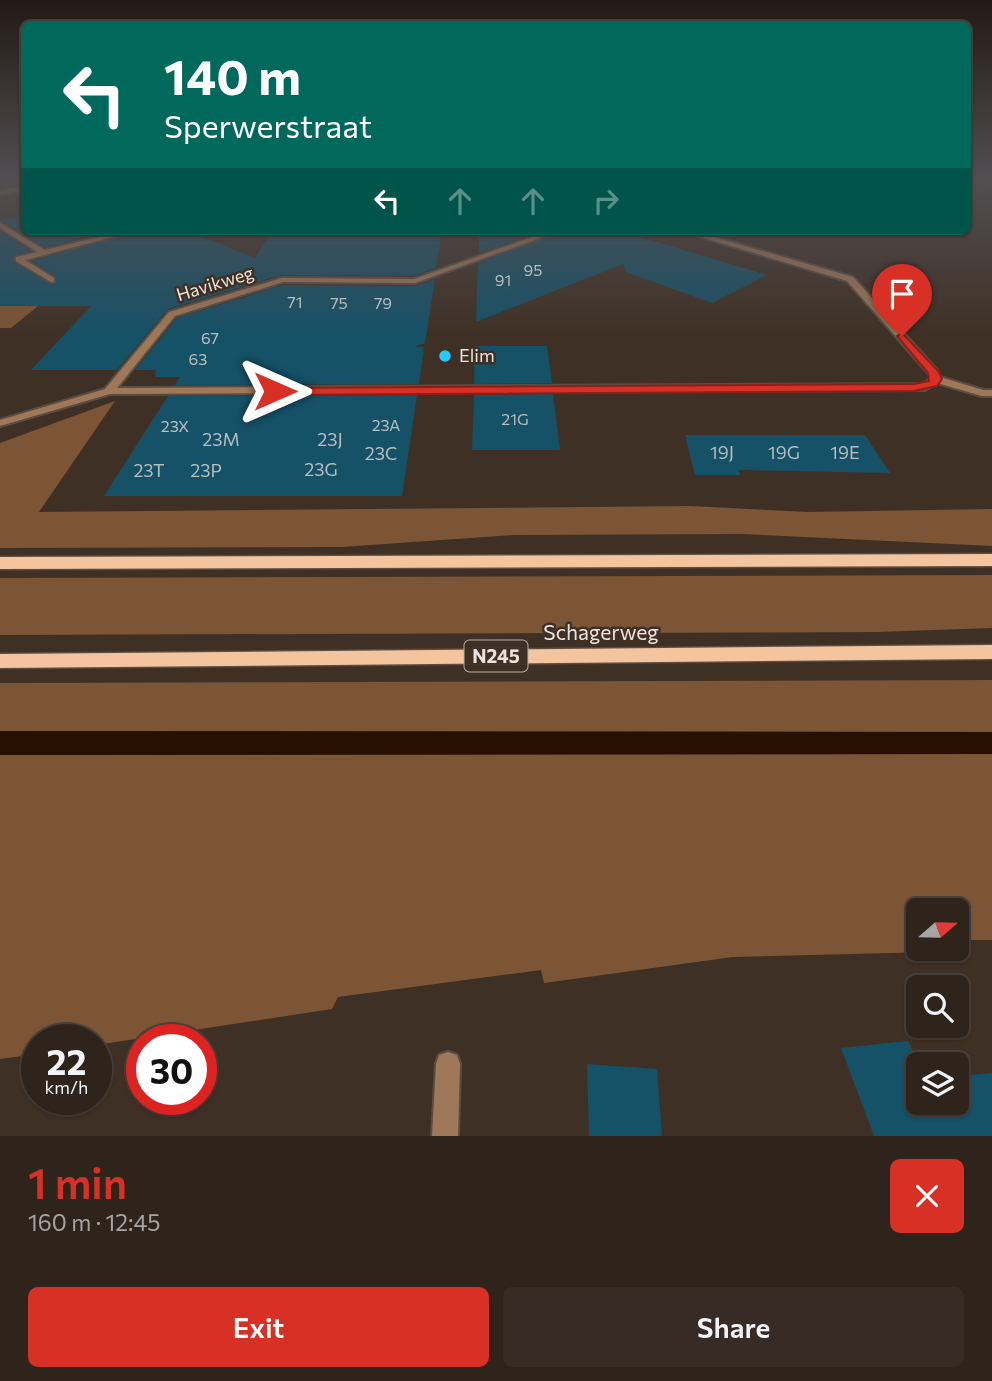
<!DOCTYPE html>
<html lang="en">
<head>
<meta charset="utf-8">
<style>
	body { margin:0; font-family:Commissioner,sans-serif; background:#372c25; color:#f1f3f6; height:100vh; display:flex; flex-direction:column; font-size:26px; white-space:nowrap }
	* { box-sizing:border-box; margin:0 }
	p { font-size:23px; color:#a7a4a3 }
	.icon { flex:none; width:38px; height:38px; fill:none; stroke:currentColor; stroke-width:2; stroke-linecap:round; stroke-linejoin:round }
	.map { position:relative; height:1136px; overflow:hidden }
	.drawer { display:flex; flex-direction:column; background:#2f241c; flex:1 }
	.drawer>* { flex:none }
	.hud { position:absolute; left:21px; top:21px; width:950px; height:214px; border-radius:10px; box-shadow:0 2px 5px #0004,0 0 0 2px #4a413b; background:#00695c; color:#fff; overflow:hidden }
	.needle { width:46px; rotate:70deg }
	.fabs { position:absolute; left:906px; top:898px; display:grid; gap:14px }
	.fabs a { display:grid; place-items:center; width:63px; height:63px; border-radius:10px; background:#2f241c; box-shadow:0 2px 5px #0004,0 0 0 2px #4a413b; font-size:35px }
	.speed { position:absolute; left:21px; top:1024px; display:flex; gap:14px; font-size:35px; font-weight:700; text-align:center }
	.speed>* { display:grid; place-content:center; width:91px; height:91px; border-radius:50%; background:#2f241c; box-shadow:0 2px 5px #0004,0 0 0 2px #4a413b; line-height:1 }
	.speed small { font-size:18px; font-weight:400 }
	.speed .limit { border:10px solid #d22; background:#fff; color:#111 }
	.pin { position:absolute; display:grid; place-items:center; width:60px; height:60px; color:#fff; margin:-72px -30px; border-radius:50% 50% 50% 0; rotate:-45deg; box-shadow:0 0 7px #0007 }
	.pin .icon { rotate:45deg }
	.me { position:absolute; width:77px; margin:-38px; rotate:90deg; stroke-linejoin:round; filter:drop-shadow(0 0 5px #0008) }
	.turn { display:flex; align-items:center; gap:24px; height:147px; padding:0 28px; font-size:32px }
	.turn .icon { width:91px; height:91px; stroke-width:2.5 }
	.turn b { display:block; font-size:49px; line-height:60px }
	.lanes { display:flex; align-items:center; height:66px; padding:0 28px; background:#0003; justify-content:center; gap:35px; direction:ltr }
	.lanes .off { opacity:.35 }
	.round { display:grid; place-items:center; flex:none; width:74px; height:74px; border-radius:10px; background:#372c25 }
	.headline { display:flex; align-items:center; justify-content:space-between; height:119px; padding:0 28px }
	h1 { font-size:42px; font-weight:600; line-height:52px; color:#d93025 }
	.cta { display:flex; gap:14px; margin-top:auto; padding:14px 28px }
	.cta a { flex:1; height:80px; border-radius:10px; background:#d93025; color:#fff; font-size:28px; font-weight:600; line-height:80px; text-align:center }
	.cta a+a { background:#372c25; color:#f1f3f6 }
	.map>svg:first-child { display:block }
	.green { fill:#7b5535 }
	.water { fill:#281000 }
	.building { fill:#155167 }
	.lines { fill:none; stroke-linecap:round; stroke-linejoin:round }
	.street-casing { stroke:#5b4d42; stroke-width:4 }
	.secondary-casing { stroke:#5b4d42; stroke-width:4 }
	.primary-casing { stroke:#5b4d42; stroke-width:3 }
	.street { fill:#9f7859; fill-rule:evenodd }
	.secondary { fill:#dc9e6b; fill-rule:evenodd }
	.primary { fill:#f4c49e; fill-rule:evenodd }
	.route { fill:#d93025; stroke:#8d1f18; stroke-width:2 }
	.poi-dot { fill:#25c9fe; stroke:#3f3025; stroke-width:2.5 }
	.labels { text-anchor:middle; stroke-width:5; stroke-linejoin:round; paint-order:stroke }
	.far-number-label { font-size:16px; fill:#b7bebf }
	.far-street-label { font-size:18px; fill:#ede3dc; stroke:#3f3025 }
	.far-poi-label { font-size:18px; fill:#ede3dc; stroke:#3f3025; text-anchor:start }
	.number-label { font-size:18px; fill:#b7bebf }
	.shield { fill:#3f3025; stroke:#b9ada5; stroke-width:2 }
	.shield-label { font-size:19px; font-weight:bold; fill:#ede3dc }
	.street-label { font-size:21px; fill:#ede3dc; stroke:#3f3025 }
</style>
</head>
<body>
<div class="map">
<svg width="992" height="1136" viewBox="0 0 992 1136">
	<rect width="100%" height="100%" fill="#3f3025"/>
	<g class="green">
		<path d="M 0,296 L 48,298 L 11,328 L 0,328 Z"/>
		<path d="M 115,401 L 39,512 L 691,506 L 808,512 L 992,509 L 992,546 L 742,534 L 512,535 L 342,547 L 0,548 L 0,443 Z"/>
		<path d="M 992,575 L 992,628 L 877,632 L 0,635 L 0,578 Z"/>
		<path d="M 992,680 L 992,732 L 0,731 L 0,683 Z"/>
		<path d="M 992,754 L 992,940 L 957,940 L 957,910 L 919,910 L 919,948 L 931,949 L 932,952 L 733,957 L 544,983 L 541,970 L 338,997 L 332,1009 L 96,1045 L 96,1040 L 37,1040 L 37,1054 L 0,1059 L 0,755 Z"/>
	</g>
	<path class="water" d="M 0,731 L 992,732 L 992,754 L 0,755 Z"/>
	<g class="building">
		<path d="M 24,214 L 24,231 L 112,231 L 45,247 L 0,220 Z"/>
		<path d="M 0,231 L 30,251 L 14,255 L 15,263 L 54,285 L 55,276 L 32,261 L 139,231 L 188,231 L 255,258 L 270,233 L 442,231 L 436,268 L 414,276 L 281,275 L 168,309 L 117,370 L 31,370 L 91,306 L 0,306 Z"/>
		<path d="M 479,231 L 541,231 L 479,253 Z"/>
		<path d="M 563,231 L 620,231 L 767,275 L 712,303 L 626,272 L 623,264 L 476,322 L 478,263 Z"/>
		<path d="M 435,279 L 425,343 L 415,347 L 424,347 L 419,384 L 175,385 L 180,377 L 155,377 L 156,370 L 135,370 L 177,318 L 283,285 L 415,286 Z"/>
		<path d="M 475,346 L 547,346 L 552,383 L 474,384 Z"/>
		<path d="M 553,394 L 560,450 L 472,450 L 474,395 Z"/>
		<path d="M 417,395 L 402,496 L 104,496 L 168,396 Z"/>
		<path d="M 685,435 L 865,435 L 890,473 L 739,470 L 740,475 L 695,475 Z"/>
		<path d="M 908,1041 L 919,1064 L 919,1102 L 957,1102 L 957,1076 L 992,1073 L 992,1136 L 874,1136 L 841,1048 Z"/>
		<path d="M 587,1064 L 657,1069 L 662,1136 L 589,1136 Z"/>
	</g>
	<g class="lines">
		<g class="street-casing">
			<g id="street">
				<path d="M 24,186 L 24,190 L 0,195 L 0,191 Z"/>
				<path d="M 0,223 L 45,250 L 123,231 L 136,231 L 25,260 L 54,278 L 54,282 L 51,282 L 16,261 L 16,257 L 37,252 L 0,228 Z"/>
				<path d="M 549,231 L 560,231 L 415,283 L 283,282 L 175,316 L 117,388 L 923,384 L 931,378 L 928,373 L 847,281 L 681,231 L 693,231 L 853,277 L 937,370 L 940,377 L 983,390 L 992,390 L 992,396 L 982,396 L 937,383 L 925,390 L 110,394 L 0,426 L 0,420 L 105,389 L 169,312 L 282,278 L 414,279 Z"/>
				<path d="M 448,1052 L 457,1055 L 460,1064 L 458,1136 L 432,1136 L 436,1064 L 439,1055 Z"/>
			</g>
		</g>
		<g class="secondary-casing">
			<path id="secondary" d="M 972,178 L 992,179 L 992,183 Z"/>
		</g>
		<g class="primary-casing">
			<g id="primary">
				<path d="M 992,554 L 992,566 L 0,569 L 0,557 Z"/>
				<path d="M 992,645 L 992,659 L 0,668 L 0,654 Z"/>
			</g>
		</g>
		<use href="#street" class="street"/>
		<use href="#secondary" class="secondary"/>
		<use href="#primary" class="primary"/>
	</g>
	<linearGradient id="sky" x2="0" y2="1"><stop stop-color="#231a14"/><stop offset="0.53" stop-color="#524e51"/><stop offset="1" stop-color="#524e51" stop-opacity="0"/></linearGradient>
	<rect width="992" height="337" fill="url(#sky)"/>
	<path class="route" d="M 902,333 L 939,372 L 942,379 L 937,386 L 914,391 L 275,395 L 269,391 L 275,388 L 914,384 L 929,381 L 928,373 L 897,336 Z"/>
	<circle class="poi-dot" cx="445" cy="356" r="7"/>
	<g class="labels">
		<g class="far-number-label">
			<text x="533" y="276">95</text>
			<text x="503" y="286">91</text>
			<text x="295" y="308">71</text>
			<text x="339" y="309">75</text>
			<text x="383" y="309">79</text>
			<text x="210" y="344">67</text>
			<text x="198" y="365">63</text>
			<text x="515" y="425">21G</text>
			<text x="386" y="431">23A</text>
			<text x="175" y="432">23X</text>
		</g>
		<g class="far-street-label">
			<text transform="translate(215 284) rotate(-17)" y="6">Havikweg</text>
		</g>
		<g class="far-poi-label">
			<text x="459" y="362">Elim</text>
		</g>
		<g class="number-label">
			<text x="221" y="446">23M</text>
			<text x="330" y="446">23J</text>
			<text x="722" y="459">19J</text>
			<text x="784" y="459">19G</text>
			<text x="845" y="459">19E</text>
			<text x="381" y="460">23C</text>
			<text x="321" y="476">23G</text>
			<text x="149" y="477">23T</text>
			<text x="206" y="477">23P</text>
		</g>
		<rect class="shield" x="464.5" y="640.5" width="63" height="31" rx="5"/>
		<g class="shield-label">
			<text x="496" y="663">N245</text>
		</g>
		<g class="street-label">
			<text x="601" y="640">Schagerweg</text>
		</g>
	</g>
</svg>
<div class="fabs">
<a><svg class="needle" viewBox="-14 -14 28 28"><path d="M0-13l5 13h-10z" fill="#e53935"/><path d="M0 13l5-13h-10z" fill="#a7a4a3"/></svg></a>
<a><svg class="icon" aria-label="search" viewBox="0 0 24 24"><circle cx="10" cy="10" r="6"/><path d="M15 15l6 6"/></svg></a>
<a><svg class="icon" aria-label="layers" viewBox="0 0 24 24"><path d="M12 4l9 5-9 5-9-5zM3 14l9 5 9-5"/></svg></a>
</div>
<div class="speed"><div>22<small>km/h</small></div><div class="limit">30</div></div>
<div class="pin" style="left:902px;top:336px;background:#d93025"><svg class="icon" aria-label="arrive" viewBox="0 0 24 24"><path d="M6 21V4h12l-3 4 3 4H6"/></svg></div>
<svg class="me" style="left:275px;top:391px" viewBox="-20 -20 40 40"><path d="M0-17L14 15 0 8-14 15z" fill="#d93025" stroke="#fff" stroke-width="4"/></svg>
<div class="hud">
<div class="turn"><svg class="icon" aria-label="left" viewBox="0 0 24 24"><path d="M17 20v-9H6M10 6l-5 5 5 5"/></svg><div><b>140 m</b>Sperwerstraat</div></div>
<div class="lanes"><svg class="icon" aria-label="left" viewBox="0 0 24 24"><path d="M17 20v-9H6M10 6l-5 5 5 5"/></svg><svg class="icon off" aria-label="ahead" viewBox="0 0 24 24"><path d="M12 20V5M6 11l6-6 6 6"/></svg><svg class="icon off" aria-label="ahead" viewBox="0 0 24 24"><path d="M12 20V5M6 11l6-6 6 6"/></svg><svg class="icon off" aria-label="right" viewBox="0 0 24 24"><path d="M7 20v-9h11M14 6l5 5-5 5"/></svg></div>
</div>
</div>
<section class="drawer">
<div class="headline"><div><h1>1 min</h1><p>160 m · 12:45</p></div><a class="round" style="background:#d93025;color:#fff"><svg class="icon" aria-label="close" viewBox="0 0 24 24"><path d="M6 6l12 12M18 6L6 18"/></svg></a></div>
<div class="cta"><a>Exit</a><a>Share</a></div>
</section>
</body>
</html>
